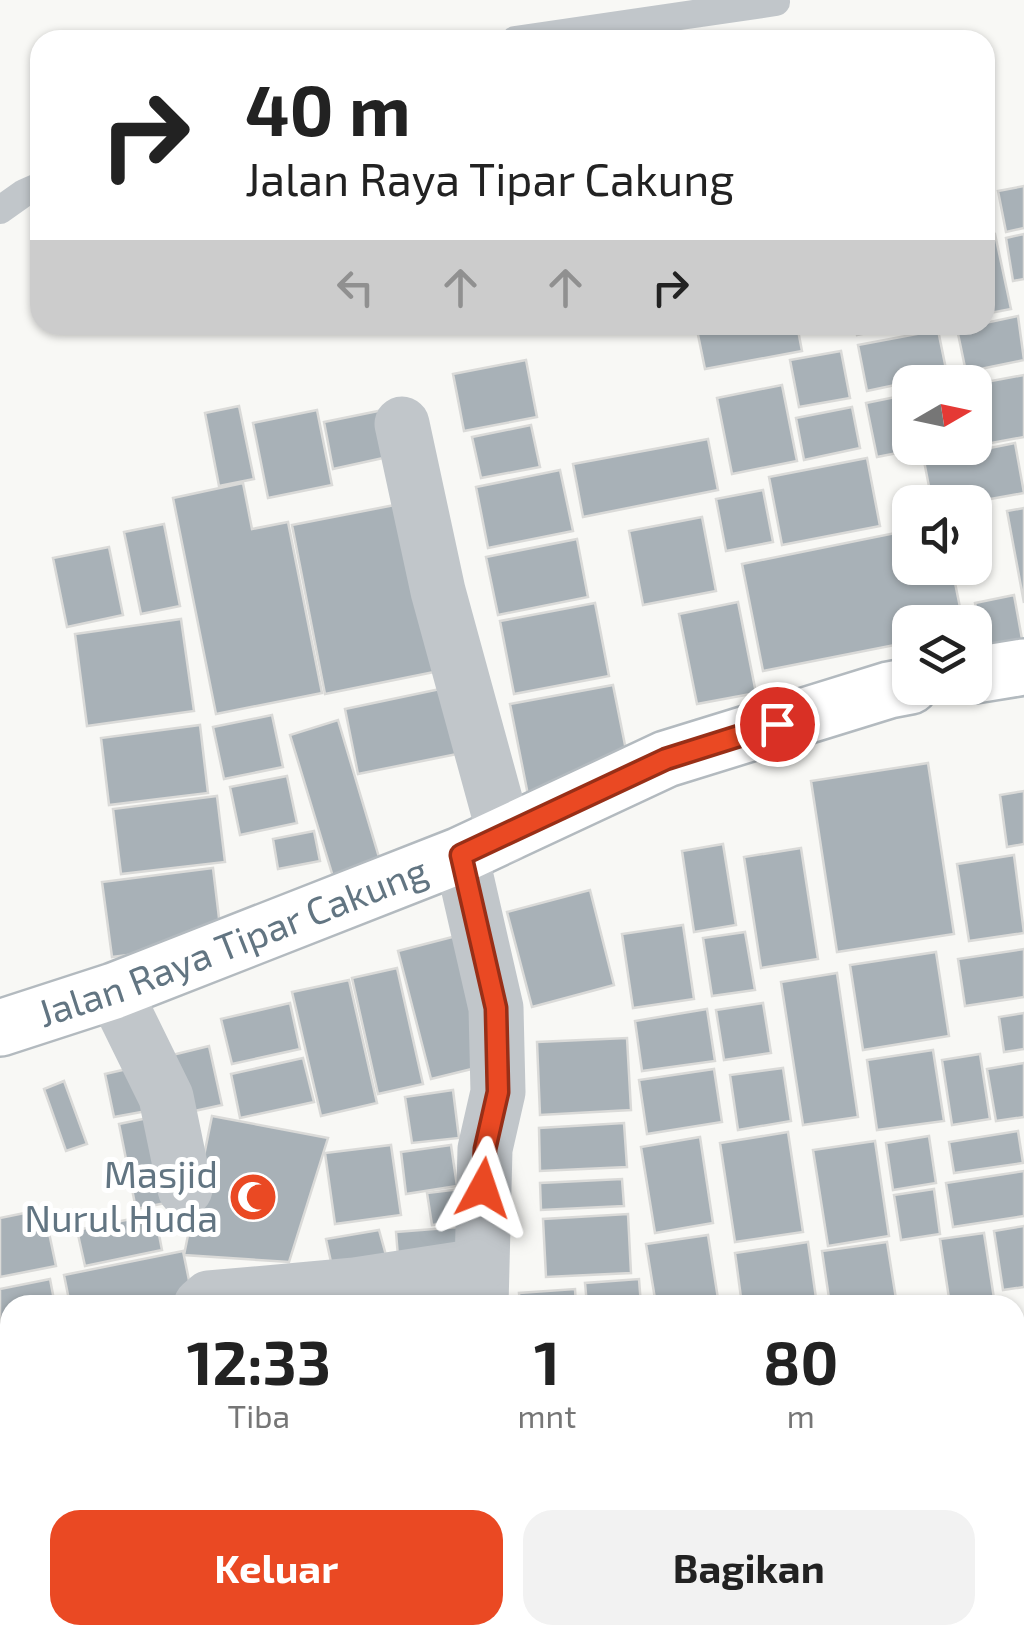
<!DOCTYPE html>
<html lang="id">
<head>
<meta charset="utf-8">
<style>
	body { margin:0; font-family:"Exo 2",sans-serif; background:#f2f2f2; color:#222; height:100vh; display:flex; flex-direction:column; font-size:38px; white-space:nowrap }
	* { box-sizing:border-box; margin:0 }
	p { font-size:32px; color:#767676 }
	.icon { flex:none; width:55px; height:55px; fill:none; stroke:currentColor; stroke-width:2; stroke-linecap:round; stroke-linejoin:round }
	.map { position:relative; flex:1; overflow:hidden }
	.sheet { position:absolute; left:0px; top:1295px; width:1025px; height:350px; display:flex; flex-direction:column; background:#fff; border-radius:30px 30px 0 0; box-shadow:0 2px 8px #0004 }
	.sheet>* { flex:none }
	.hud { position:absolute; left:30px; top:30px; width:965px; height:305px; border-radius:30px; box-shadow:0 2px 8px #0004; background:#fff; color:#222; overflow:hidden }
	.needle { width:65px; rotate:81deg }
	.tools { position:absolute; left:892px; top:365px; display:grid; gap:20px }
	.tools a { display:grid; place-items:center; width:100px; height:100px; border-radius:20px; background:#fff; box-shadow:0 2px 8px #0004; font-size:50px }
	.pin { position:absolute; display:grid; place-items:center; width:85px; height:85px; color:#fff; margin:-42px; border:5px solid #fff; border-radius:50%; box-shadow:0 2px 10px #0007 }
	.me { position:absolute; width:110px; margin:-55px; rotate:5deg; stroke-linejoin:round; filter:drop-shadow(0 0 8px #0008) }
	.turn { display:flex; align-items:center; gap:35px; height:210px; padding:0 50px; font-size:45px }
	.turn .icon { width:130px; height:130px; stroke-width:2.5 }
	.turn b { display:block; font-size:70px; line-height:85px }
	.lanes { display:flex; align-items:center; height:95px; padding:0 50px; background:#0003; justify-content:center; gap:50px; direction:ltr }
	.lanes .off { opacity:.35 }
	.eta { display:flex; justify-content:space-evenly; align-items:center; height:170px; text-align:center }
	.eta b { font-size:60px; font-weight:700; line-height:70px }
	.cta { display:flex; gap:20px; margin-top:auto; padding:20px 50px }
	.cta a { flex:1; height:115px; border-radius:30px; background:#ea4923; color:#fff; font-size:40px; font-weight:700; line-height:115px; text-align:center }
	.cta a+a { background:#f2f2f2; color:#222 }
	.map>svg:first-child { display:block }
	.building { fill:#a8b1b7; stroke:#dadad8; stroke-width:2.5 }
	.lines { fill:none; stroke-linecap:round; stroke-linejoin:round }
	.secondary-casing { stroke:#b3babf; stroke-width:60 }
	.lane { stroke:#c1c6ca; stroke-width:28 }
	.street { stroke:#c1c6ca; stroke-width:55 }
	.secondary { stroke:#fff; stroke-width:55 }
	.route-casing { stroke:#982f17; stroke-width:25 }
	.route { stroke:#ea4923; stroke-width:18 }
	.labels { text-anchor:middle; stroke-width:10; stroke-linejoin:round; paint-order:stroke }
	.street-label { font-size:38px; fill:#627582; stroke:#fff }
	.poi-label { font-size:38px; fill:#627582; stroke:#fff; text-anchor:end }
</style>
</head>
<body>
<div class="map">
<svg width="1024" height="1645" viewBox="0 0 1024 1645">
	<rect width="100%" height="100%" fill="#f8f8f5"/>
	<g class="building">
		<path d="M 1024,186 L 1024,228 L 1006,232 L 998,191 Z"/>
		<path d="M 995,234 L 1011,309 L 985,314 L 985,236 Z"/>
		<path d="M 1024,234 L 1024,279 L 1013,281 L 1006,238 Z"/>
		<path d="M 1018,316 L 1024,360 L 966,372 L 957,329 Z"/>
		<path d="M 696,325 L 797,325 L 802,351 L 705,369 Z"/>
		<path d="M 855,325 L 906,325 L 857,335 Z"/>
		<path d="M 938,330 L 947,374 L 867,391 L 858,345 Z"/>
		<path d="M 841,351 L 850,398 L 799,407 L 790,360 Z"/>
		<path d="M 526,360 L 537,417 L 464,431 L 453,374 Z"/>
		<path d="M 1024,375 L 1024,437 L 975,446 L 975,384 Z"/>
		<path d="M 782,385 L 797,461 L 732,474 L 717,398 Z"/>
		<path d="M 910,394 L 910,448 L 923,448 L 877,457 L 866,403 Z"/>
		<path d="M 239,406 L 254,479 L 219,486 L 205,413 Z"/>
		<path d="M 852,407 L 860,448 L 804,460 L 796,418 Z"/>
		<path d="M 388,409 L 397,455 L 333,469 L 324,422 Z"/>
		<path d="M 317,410 L 332,485 L 268,498 L 253,423 Z"/>
		<path d="M 531,425 L 540,467 L 481,478 L 472,437 Z"/>
		<path d="M 708,439 L 718,490 L 583,517 L 573,464 Z"/>
		<path d="M 1015,443 L 1024,493 L 974,502 L 932,502 L 924,461 Z"/>
		<path d="M 867,458 L 880,526 L 782,545 L 769,477 Z"/>
		<path d="M 560,470 L 573,531 L 488,548 L 476,487 Z"/>
		<path d="M 243,483 L 252,529 L 288,522 L 322,693 L 216,714 L 173,498 Z"/>
		<path d="M 763,490 L 773,542 L 726,551 L 716,499 Z"/>
		<path d="M 410,502 L 444,670 L 325,694 L 292,525 Z"/>
		<path d="M 1024,508 L 1024,603 L 1007,511 Z"/>
		<path d="M 702,517 L 716,591 L 643,605 L 629,531 Z"/>
		<path d="M 164,524 L 180,606 L 141,614 L 124,532 Z"/>
		<path d="M 910,530 L 910,568 L 952,568 L 963,622 L 910,622 L 910,642 L 763,671 L 742,564 Z"/>
		<path d="M 577,539 L 588,597 L 498,615 L 486,557 Z"/>
		<path d="M 109,547 L 123,615 L 67,627 L 53,558 Z"/>
		<path d="M 1014,595 L 1024,650 L 986,658 L 975,603 Z"/>
		<path d="M 738,602 L 756,693 L 697,704 L 679,614 Z"/>
		<path d="M 595,603 L 609,676 L 514,694 L 500,621 Z"/>
		<path d="M 181,619 L 194,711 L 87,726 L 75,634 Z"/>
		<path d="M 459,685 L 472,751 L 358,774 L 345,709 Z"/>
		<path d="M 613,685 L 631,775 L 528,795 L 510,704 Z"/>
		<path d="M 272,715 L 283,767 L 224,779 L 213,727 Z"/>
		<path d="M 338,720 L 381,864 L 334,880 L 290,735 Z"/>
		<path d="M 200,725 L 208,793 L 109,805 L 101,738 Z"/>
		<path d="M 928,763 L 954,934 L 837,952 L 811,781 Z"/>
		<path d="M 287,776 L 297,823 L 240,835 L 230,787 Z"/>
		<path d="M 1024,791 L 1024,844 L 1007,847 L 1000,795 Z"/>
		<path d="M 217,796 L 225,862 L 121,874 L 113,809 Z"/>
		<path d="M 314,831 L 320,861 L 278,869 L 273,839 Z"/>
		<path d="M 723,844 L 736,925 L 694,932 L 682,851 Z"/>
		<path d="M 801,848 L 818,959 L 761,968 L 744,857 Z"/>
		<path d="M 1014,855 L 1024,933 L 969,941 L 957,864 Z"/>
		<path d="M 213,868 L 222,943 L 112,957 L 102,882 Z"/>
		<path d="M 590,890 L 614,985 L 532,1007 L 507,912 Z"/>
		<path d="M 683,925 L 694,999 L 633,1008 L 622,934 Z"/>
		<path d="M 745,932 L 755,990 L 712,996 L 703,938 Z"/>
		<path d="M 460,935 L 492,1064 L 431,1079 L 398,951 Z"/>
		<path d="M 1024,949 L 1024,997 L 965,1006 L 958,959 Z"/>
		<path d="M 936,952 L 949,1036 L 863,1050 L 850,965 Z"/>
		<path d="M 397,968 L 423,1084 L 378,1094 L 352,978 Z"/>
		<path d="M 837,973 L 858,1117 L 803,1125 L 781,982 Z"/>
		<path d="M 349,980 L 377,1103 L 321,1116 L 292,992 Z"/>
		<path d="M 290,1003 L 300,1049 L 232,1064 L 221,1019 Z"/>
		<path d="M 763,1003 L 771,1053 L 724,1060 L 716,1010 Z"/>
		<path d="M 707,1009 L 715,1061 L 642,1071 L 635,1021 Z"/>
		<path d="M 1024,1013 L 1024,1049 L 1004,1052 L 999,1017 Z"/>
		<path d="M 627,1038 L 631,1110 L 540,1115 L 537,1042 Z"/>
		<path d="M 209,1046 L 222,1105 L 176,1115 L 164,1057 Z"/>
		<path d="M 933,1050 L 944,1121 L 877,1130 L 867,1060 Z"/>
		<path d="M 980,1054 L 990,1119 L 952,1125 L 942,1060 Z"/>
		<path d="M 303,1058 L 314,1102 L 240,1118 L 231,1074 Z"/>
		<path d="M 1024,1063 L 1024,1117 L 996,1121 L 987,1069 Z"/>
		<path d="M 149,1064 L 158,1109 L 114,1117 L 105,1074 Z"/>
		<path d="M 783,1068 L 791,1121 L 738,1130 L 730,1075 Z"/>
		<path d="M 714,1069 L 722,1122 L 647,1134 L 639,1080 Z"/>
		<path d="M 64,1081 L 87,1144 L 66,1151 L 44,1089 Z"/>
		<path d="M 453,1090 L 459,1138 L 412,1143 L 405,1097 Z"/>
		<path d="M 162,1115 L 180,1200 L 136,1209 L 119,1124 Z"/>
		<path d="M 212,1116 L 328,1138 L 289,1262 L 184,1255 Z"/>
		<path d="M 624,1123 L 627,1167 L 540,1171 L 539,1128 Z"/>
		<path d="M 1018,1131 L 1023,1163 L 954,1173 L 949,1142 Z"/>
		<path d="M 788,1132 L 803,1232 L 735,1242 L 720,1143 Z"/>
		<path d="M 929,1136 L 936,1183 L 893,1190 L 886,1143 Z"/>
		<path d="M 700,1137 L 713,1223 L 655,1233 L 641,1147 Z"/>
		<path d="M 875,1141 L 889,1236 L 828,1246 L 813,1150 Z"/>
		<path d="M 391,1145 L 401,1215 L 335,1224 L 325,1153 Z"/>
		<path d="M 451,1145 L 457,1186 L 406,1194 L 401,1152 Z"/>
		<path d="M 1024,1171 L 1024,1216 L 953,1227 L 946,1183 Z"/>
		<path d="M 622,1179 L 624,1206 L 541,1210 L 540,1183 Z"/>
		<path d="M 477,1187 L 480,1219 L 432,1225 L 427,1193 Z"/>
		<path d="M 934,1189 L 940,1234 L 901,1240 L 894,1195 Z"/>
		<path d="M 44,1209 L 56,1266 L 0,1277 L 0,1218 Z"/>
		<path d="M 155,1214 L 162,1250 L 85,1266 L 77,1230 Z"/>
		<path d="M 628,1214 L 631,1273 L 546,1277 L 543,1219 Z"/>
		<path d="M 1024,1226 L 1024,1287 L 1003,1290 L 994,1231 Z"/>
		<path d="M 459,1227 L 462,1264 L 399,1269 L 396,1232 Z"/>
		<path d="M 379,1230 L 389,1266 L 334,1276 L 326,1239 Z"/>
		<path d="M 984,1233 L 995,1305 L 950,1305 L 940,1239 Z"/>
		<path d="M 708,1235 L 719,1305 L 656,1305 L 646,1244 Z"/>
		<path d="M 808,1242 L 817,1305 L 742,1305 L 735,1253 Z"/>
		<path d="M 887,1242 L 897,1305 L 830,1305 L 822,1251 Z"/>
		<path d="M 183,1251 L 193,1300 L 170,1305 L 70,1305 L 64,1275 Z"/>
		<path d="M 50,1279 L 55,1305 L 10,1305 L 10,1354 L 0,1356 L 0,1289 Z"/>
		<path d="M 639,1279 L 641,1305 L 587,1305 L 585,1283 Z"/>
		<path d="M 575,1289 L 576,1305 L 520,1305 L 519,1293 Z"/>
		<path d="M 1024,1322 L 1024,1391 L 1015,1392 L 1015,1323 Z"/>
		<path d="M 10,1360 L 10,1412 L 5,1413 L 0,1389 L 0,1363 Z"/>
		<path d="M 1024,1477 L 1024,1544 L 1015,1545 L 1015,1478 Z"/>
		<path d="M 10,1509 L 10,1549 L 0,1551 L 0,1511 Z"/>
		<path d="M 10,1553 L 10,1635 L 52,1635 L 0,1645 L 0,1556 Z"/>
		<path d="M 1024,1560 L 1024,1600 L 1015,1601 L 1015,1561 Z"/>
		<path d="M 88,1635 L 130,1635 L 132,1645 L 60,1645 L 59,1642 Z"/>
		<path d="M 178,1635 L 273,1635 L 276,1645 L 181,1645 Z"/>
		<path d="M 356,1635 L 393,1635 L 394,1645 L 357,1645 Z"/>
		<path d="M 407,1635 L 513,1635 L 514,1645 L 408,1645 Z"/>
		<path d="M 588,1635 L 706,1635 L 708,1645 L 589,1645 Z"/>
		<path d="M 783,1635 L 877,1635 L 879,1645 L 784,1645 Z"/>
		<path d="M 345,1638 L 346,1645 L 296,1645 L 296,1641 Z"/>
	</g>
	<g class="lines">
		<g class="secondary-casing">
			<g id="secondary">
				<path d="M 975,675 L 1024,667"/>
				<path id="s1" d="M 0,1028 L 114,991 L 461,855 L 666,759 L 889,690 L 910,686"/>
			</g>
		</g>
		<g class="lane">
			<path d="M 515,40 L 776,2"/>
			<path d="M 0,210 L 24,193 L 40,186"/>
		</g>
		<g class="street">
			<path d="M 402,424 L 438,591 L 505,836"/>
			<path d="M 461,855 L 496,1008 L 498,1092 L 485,1149 L 481,1305"/>
			<path d="M 114,991 L 166,1097 L 185,1189"/>
			<path d="M 201,1305 L 209,1298 L 355,1285 L 479,1266"/>
			<path d="M 1015,1476 L 1024,1475"/>
			<path d="M 0,1484 L 10,1481"/>
			<path d="M 1015,1617 L 1024,1616"/>
			<path d="M 133,1635 L 135,1645"/>
			<path d="M 519,1635 L 520,1645"/>
			<path d="M 912,1645 L 930,1635"/>
		</g>
		<use href="#secondary" class="secondary"/>
	</g>
	<g class="lines">
		<g class="route-casing">
			<path id="route" d="M 483,1188 L 485,1149 L 498,1092 L 496,1008 L 461,855 L 666,759 L 777,724"/>
		</g>
		<use href="#route" class="route"/>
	</g>
	<defs>
		<g id="mosque-disc" transform="scale(2.5)"><circle r="9.5" fill="#ea4923" stroke="#fff"/><path d="M3.5-4.9A6 6 0 1 0 3.5 4.9A5 5 0 1 1 3.5-4.9Z" fill="#fff"/></g>
	</defs>
	<g fill-rule="evenodd">
		<use href="#mosque-disc" x="253" y="1197"/>
	</g>
	<g class="labels">
		<g class="street-label">
			<text dy="13" stroke="none"><textPath href="#s1" startOffset="248">Jalan Raya Tipar Cakung</textPath></text>
		</g>
		<g class="poi-label">
			<text x="218" y="1188">Masjid<tspan x="218" dy="44">Nurul Huda</tspan></text>
		</g>
	</g>
</svg>
<div class="tools">
<a><svg class="needle" viewBox="-14 -14 28 28"><path d="M0-13l5 13h-10z" fill="#e53935"/><path d="M0 13l5-13h-10z" fill="#767676"/></svg></a>
<a><svg class="icon" aria-label="sound" viewBox="0 0 24 24"><path d="M4 9h4l5-4v14l-5-4H4zM17 9q2 3 0 6"/></svg></a>
<a><svg class="icon" aria-label="layers" viewBox="0 0 24 24"><path d="M12 4l9 5-9 5-9-5zM3 14l9 5 9-5"/></svg></a>
</div>
<div class="pin" style="left:777px;top:724px;background:#d93025"><svg class="icon" aria-label="arrive" viewBox="0 0 24 24"><path d="M6 21V4h12l-3 4 3 4H6"/></svg></div>
<svg class="me" style="left:483px;top:1188px" viewBox="-20 -20 40 40"><path d="M0-17L14 15 0 8-14 15z" fill="#ea4923" stroke="#fff" stroke-width="4"/></svg>
<div class="hud">
<div class="turn"><svg class="icon" aria-label="right" viewBox="0 0 24 24"><path d="M7 20v-9h11M14 6l5 5-5 5"/></svg><div><b>40 m</b>Jalan Raya Tipar Cakung</div></div>
<div class="lanes"><svg class="icon off" aria-label="left" viewBox="0 0 24 24"><path d="M17 20v-9H6M10 6l-5 5 5 5"/></svg><svg class="icon off" aria-label="ahead" viewBox="0 0 24 24"><path d="M12 20V5M6 11l6-6 6 6"/></svg><svg class="icon off" aria-label="ahead" viewBox="0 0 24 24"><path d="M12 20V5M6 11l6-6 6 6"/></svg><svg class="icon" aria-label="right" viewBox="0 0 24 24"><path d="M7 20v-9h11M14 6l5 5-5 5"/></svg></div>
</div>
<section class="sheet">
<div class="eta">
<div><b>12:33</b><p>Tiba</p></div>
<div><b>1</b><p>mnt</p></div>
<div><b>80</b><p>m</p></div>
</div>
<div class="cta"><a>Keluar</a><a>Bagikan</a></div>
</section>
</div>
</body>
</html>
